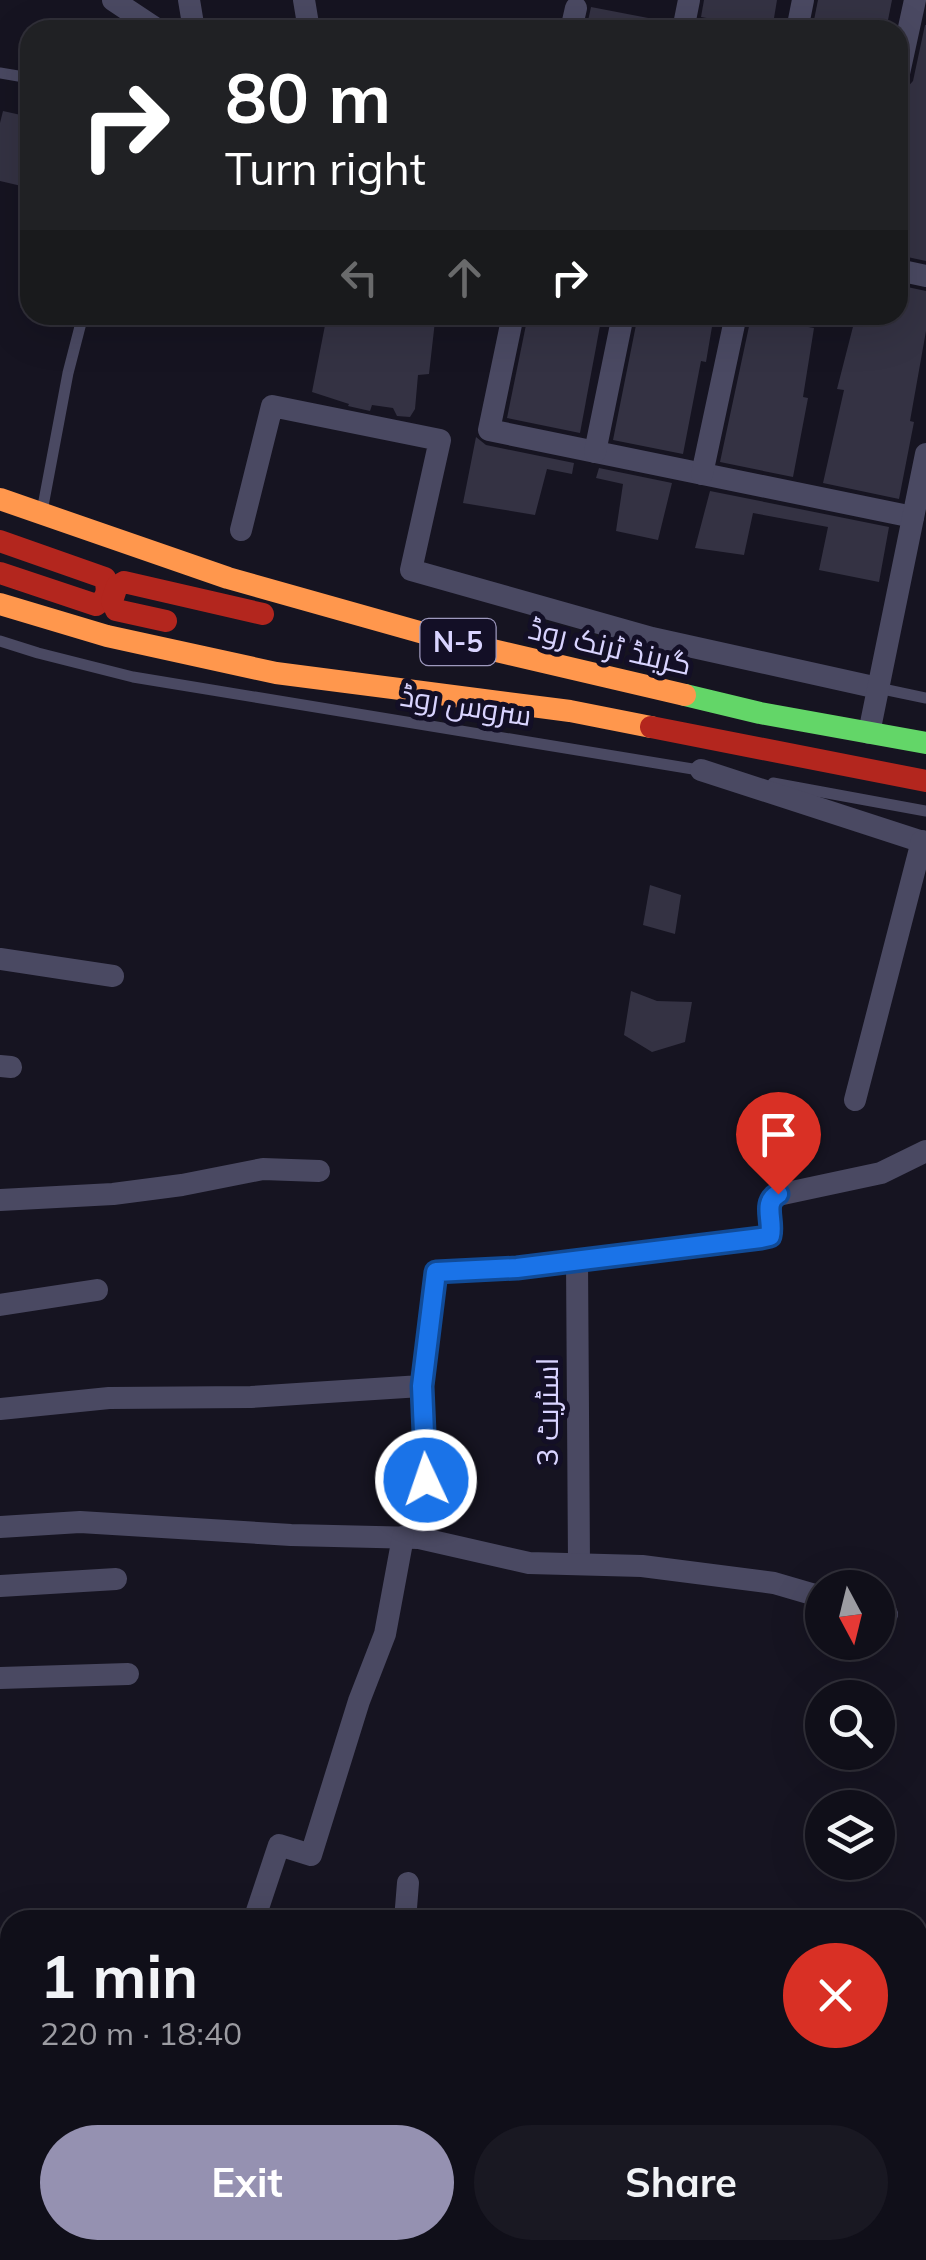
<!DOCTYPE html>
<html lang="en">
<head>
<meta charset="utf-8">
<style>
	body { margin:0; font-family:Mulish,Cairo,sans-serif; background:#191822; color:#f1f3f6; height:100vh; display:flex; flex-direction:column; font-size:38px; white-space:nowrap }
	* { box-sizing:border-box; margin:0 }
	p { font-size:32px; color:#9c9ca2 }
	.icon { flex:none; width:55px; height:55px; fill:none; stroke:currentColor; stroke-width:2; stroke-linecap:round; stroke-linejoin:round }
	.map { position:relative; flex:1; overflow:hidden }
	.drawer { position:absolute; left:0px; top:1910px; width:928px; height:350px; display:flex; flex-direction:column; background:#100f19; border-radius:30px 30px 0 0; box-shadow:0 10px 40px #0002,0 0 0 2px #302f38 }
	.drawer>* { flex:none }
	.guide { position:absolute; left:20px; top:20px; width:888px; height:305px; border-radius:30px; box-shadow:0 10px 40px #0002,0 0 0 2px #302f38; background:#202124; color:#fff; overflow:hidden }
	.needle { width:65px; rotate:173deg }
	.buttons { position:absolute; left:805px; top:1570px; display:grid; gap:20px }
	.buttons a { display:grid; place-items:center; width:90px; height:90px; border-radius:50%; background:#100f19; box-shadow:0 10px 40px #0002,0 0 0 2px #302f38; font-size:50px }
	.pin { position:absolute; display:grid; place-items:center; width:85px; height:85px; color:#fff; margin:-102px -42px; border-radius:50% 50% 50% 0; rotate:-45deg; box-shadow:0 0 10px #0007 }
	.pin .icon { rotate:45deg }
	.me { position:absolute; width:110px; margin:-55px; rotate:357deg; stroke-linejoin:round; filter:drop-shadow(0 0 8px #0008) }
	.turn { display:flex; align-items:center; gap:35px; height:210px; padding:0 40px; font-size:45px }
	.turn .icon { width:130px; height:130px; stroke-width:2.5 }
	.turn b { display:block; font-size:70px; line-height:85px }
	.lanes { display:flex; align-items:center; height:95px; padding:0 40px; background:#0003; justify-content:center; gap:50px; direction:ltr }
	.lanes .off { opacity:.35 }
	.round { display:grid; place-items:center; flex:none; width:105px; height:105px; border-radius:52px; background:#191822 }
	.summary { display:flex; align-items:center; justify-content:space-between; height:170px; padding:0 40px }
	h1 { font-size:60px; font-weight:700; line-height:75px }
	.primary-button { display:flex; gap:20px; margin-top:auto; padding:20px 40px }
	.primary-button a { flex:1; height:115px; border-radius:60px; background:#9591b1; color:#fff; font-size:40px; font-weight:700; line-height:115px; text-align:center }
	.primary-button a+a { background:#191822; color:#f1f3f6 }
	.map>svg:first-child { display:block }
	.building { fill:#343243 }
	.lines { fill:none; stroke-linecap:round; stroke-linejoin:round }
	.lane { stroke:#4a4962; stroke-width:11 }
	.street { stroke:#4a4962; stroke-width:22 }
	.fast { stroke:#63d668; stroke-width:22 }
	.slow { stroke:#ff974d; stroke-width:22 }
	.jam { stroke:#b3261e; stroke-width:22 }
	.route-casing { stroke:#114b97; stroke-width:25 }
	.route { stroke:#1a73e8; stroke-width:18 }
	.labels { text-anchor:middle; stroke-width:10; stroke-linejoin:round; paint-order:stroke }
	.shield { fill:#130f26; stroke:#9e99be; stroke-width:2.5 }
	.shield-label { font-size:28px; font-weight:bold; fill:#d9d4ff }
	.street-label { font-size:30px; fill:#d9d4ff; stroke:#130f26 }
</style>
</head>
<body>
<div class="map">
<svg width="926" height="2260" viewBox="0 0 926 2260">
	<rect width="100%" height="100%" fill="#161421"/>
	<g class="building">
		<path d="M 704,0 L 777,0 L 772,30 L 701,17 Z"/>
		<path d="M 818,0 L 892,0 L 886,30 L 812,30 Z"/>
		<path d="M 591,7 L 669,22 L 668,30 L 586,30 Z"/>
		<path d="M 925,25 L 926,25 L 926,261 L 898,255 L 898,120 L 904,91 L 913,81 Z"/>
		<path d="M 3,111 L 30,117 L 30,188 L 0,181 L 0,123 Z"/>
		<path d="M 898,285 L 926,291 L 926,331 L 910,421 L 914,422 L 899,499 L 823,483 L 844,390 L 837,389 L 856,315 L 898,315 Z"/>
		<path d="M 327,315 L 404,315 L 435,321 L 429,374 L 418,375 L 415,409 L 410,417 L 397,416 L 393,408 L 372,405 L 370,411 L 348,406 L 349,404 L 312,392 Z"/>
		<path d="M 528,315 L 602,315 L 580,433 L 507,418 Z"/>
		<path d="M 638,315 L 714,315 L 706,362 L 701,361 L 683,454 L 613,440 Z"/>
		<path d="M 751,317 L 814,328 L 803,397 L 808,398 L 793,477 L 720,462 Z"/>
		<path d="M 476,437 L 486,445 L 574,463 L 572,474 L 547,469 L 535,515 L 463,503 Z"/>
		<path d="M 599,468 L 672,483 L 658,540 L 616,531 L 623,484 L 596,478 Z"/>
		<path d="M 710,491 L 889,527 L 879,582 L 819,570 L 828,527 L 753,513 L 744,555 L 695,548 Z"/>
		<path d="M 650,885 L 681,895 L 675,934 L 643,925 Z"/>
		<path d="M 631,991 L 657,1001 L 692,1002 L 685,1042 L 652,1052 L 624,1035 Z"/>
	</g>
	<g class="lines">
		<g class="lane">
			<path d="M 0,73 L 30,78"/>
			<path d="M 43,506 L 68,373 L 83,315"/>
			<path d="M 0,641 L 38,653 L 133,677 L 705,771"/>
			<path d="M 878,688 L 926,698"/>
			<path d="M 773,783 L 926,811"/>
		</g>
		<g class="street">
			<path d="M 113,0 L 158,30"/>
			<path d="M 189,0 L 194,30"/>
			<path d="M 304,0 L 309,30"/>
			<path d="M 571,30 L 576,8"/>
			<path d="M 683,30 L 689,0"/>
			<path d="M 797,30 L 803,0"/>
			<path d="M 898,78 L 915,0"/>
			<path d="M 898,270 L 926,276"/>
			<path d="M 513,315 L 489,430 L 913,517"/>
			<path d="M 595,452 L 623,315"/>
			<path d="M 702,474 L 736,315"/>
			<path d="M 241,530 L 272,406 L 440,440 L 411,570 L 652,638 L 878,688"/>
			<path d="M 869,733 L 926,454"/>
			<path d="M 701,770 L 926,843"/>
			<path d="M 0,959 L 113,976"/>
			<path d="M 0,1066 L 11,1067"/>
			<path d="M 855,1100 L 922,841"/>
			<path d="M 0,1200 L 113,1194 L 182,1185 L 263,1169 L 319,1171"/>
			<path d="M 577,1260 L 579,1564"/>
			<path d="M 0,1305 L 97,1290"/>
			<path d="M 0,1409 L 109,1398 L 251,1397 L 421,1386 L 437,1272 L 517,1268 L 761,1238 L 770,1235 C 774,1221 762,1203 778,1195 L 881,1173 L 926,1151"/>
			<path d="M 0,1527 L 80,1522 L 291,1535 L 419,1538 L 529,1563 L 642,1566 L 774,1583 L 822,1597"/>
			<path d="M 419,1538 L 426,1480 L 421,1386"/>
			<path d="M 0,1586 L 116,1579"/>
			<path d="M 878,1612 L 887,1614"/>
			<path d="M 0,1678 L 128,1674"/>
			<path d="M 254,1920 L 279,1845 L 311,1855 L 359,1701 L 385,1634 L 403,1537"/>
			<path d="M 405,1920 L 408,1883"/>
			<path d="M 0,1956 L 10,1955"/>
			<path d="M 0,2078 L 10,2078"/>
			<path d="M 655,2250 L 655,2260"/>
			<path d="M 167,2260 L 170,2250"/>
			<path d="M 280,2260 L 284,2250"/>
		</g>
		<path class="fast" d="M 685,695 L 760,713 L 926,743"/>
		<g class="slow">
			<path d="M 0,499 L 228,578 L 441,638 L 685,695"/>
			<path d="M 0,604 L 107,636 L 276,673 L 570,711 L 651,727"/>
		</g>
		<g class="jam">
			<path d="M 0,541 L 105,578 C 108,590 108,598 96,605 L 0,573"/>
			<path d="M 166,621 L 116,610 L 112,601 L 117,586 L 124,582 L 263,614"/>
			<path d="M 651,727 L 926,781"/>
		</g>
	</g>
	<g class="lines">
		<g class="route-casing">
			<path id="route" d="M 426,1480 L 422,1386 L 436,1272 L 517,1268 L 761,1238 L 770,1236 C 774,1221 762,1203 778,1194"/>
		</g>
		<use href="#route" class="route"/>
	</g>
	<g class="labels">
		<rect class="shield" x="420.5" y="619" width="75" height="46" rx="8"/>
		<g class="shield-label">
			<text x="458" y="652">N-5</text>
		</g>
		<g class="street-label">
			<text transform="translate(610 647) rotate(13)" y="10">گرینڈ ٹرنک روڈ</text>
			<text transform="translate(466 706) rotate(9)" y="10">سروس روڈ</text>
			<text transform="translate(548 1412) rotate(-90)" y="10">اسٹریٹ 3</text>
		</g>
	</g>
</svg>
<div class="buttons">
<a><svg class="needle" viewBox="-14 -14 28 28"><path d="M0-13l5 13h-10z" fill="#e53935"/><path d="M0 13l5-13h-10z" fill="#9c9ca2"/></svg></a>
<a><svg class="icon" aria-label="search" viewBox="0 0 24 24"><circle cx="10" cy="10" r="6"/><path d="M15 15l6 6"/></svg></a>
<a><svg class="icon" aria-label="layers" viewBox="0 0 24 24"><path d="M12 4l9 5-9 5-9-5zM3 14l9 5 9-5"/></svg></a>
</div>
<div class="pin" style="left:778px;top:1194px;background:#d93025"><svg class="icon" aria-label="arrive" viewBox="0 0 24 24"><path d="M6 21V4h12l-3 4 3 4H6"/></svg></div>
<svg class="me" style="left:426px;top:1480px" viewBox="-20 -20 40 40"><circle r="17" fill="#1a73e8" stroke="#fff" stroke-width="3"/><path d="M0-11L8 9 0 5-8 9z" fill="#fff"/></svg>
<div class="guide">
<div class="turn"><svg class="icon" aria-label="right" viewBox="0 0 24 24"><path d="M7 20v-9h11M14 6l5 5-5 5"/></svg><div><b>80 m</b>Turn right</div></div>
<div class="lanes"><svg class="icon off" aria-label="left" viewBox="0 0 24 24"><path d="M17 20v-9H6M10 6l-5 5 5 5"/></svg><svg class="icon off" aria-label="ahead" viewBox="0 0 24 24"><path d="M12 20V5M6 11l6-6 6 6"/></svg><svg class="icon" aria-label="right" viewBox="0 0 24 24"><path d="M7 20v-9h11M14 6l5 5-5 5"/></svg></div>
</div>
<section class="drawer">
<div class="summary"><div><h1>1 min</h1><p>220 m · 18:40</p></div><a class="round" style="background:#d93025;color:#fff"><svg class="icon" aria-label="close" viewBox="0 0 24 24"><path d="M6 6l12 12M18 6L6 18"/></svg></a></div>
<div class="primary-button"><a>Exit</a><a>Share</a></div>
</section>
</div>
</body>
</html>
